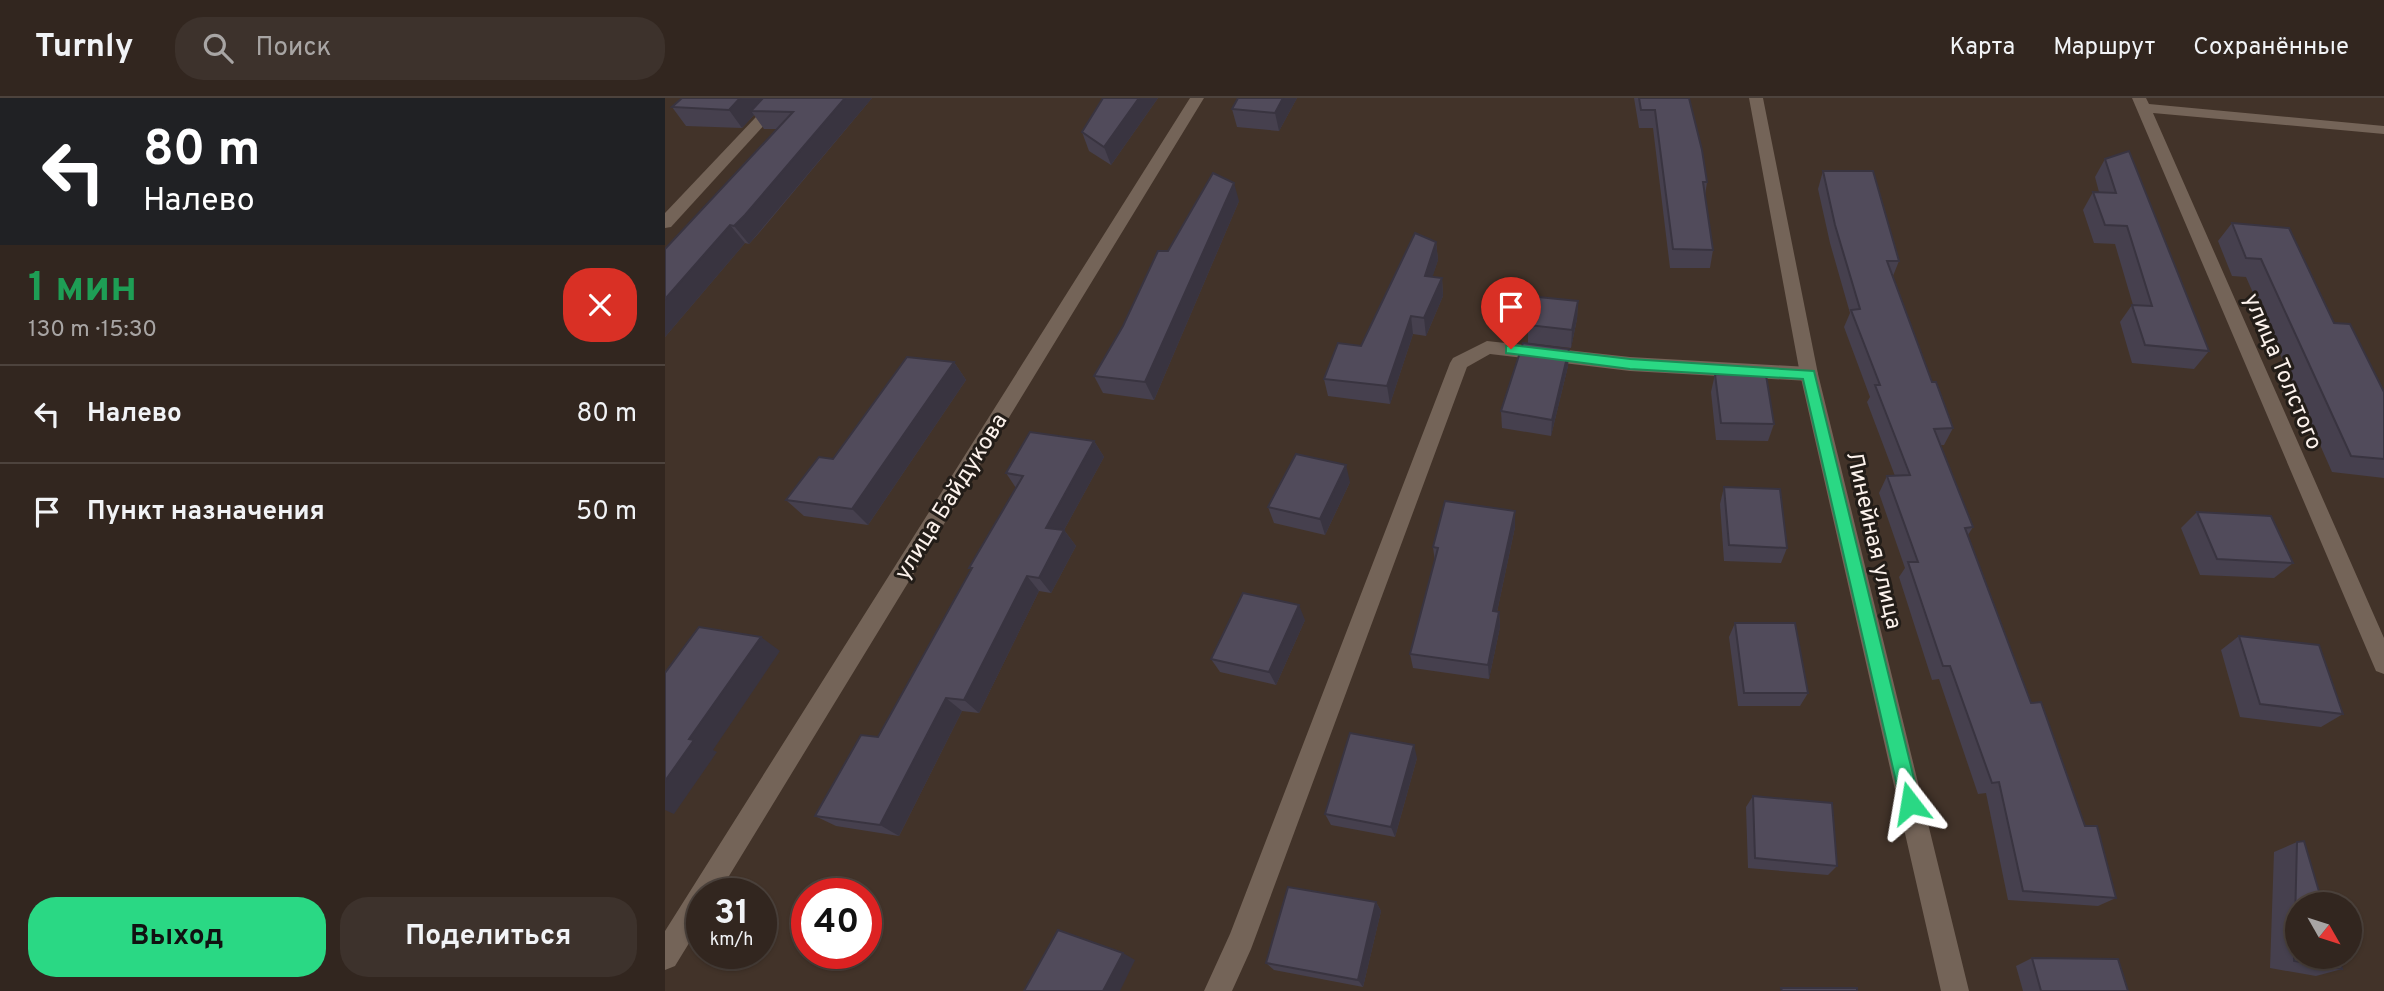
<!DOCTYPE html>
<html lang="ru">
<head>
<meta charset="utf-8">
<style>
	body { margin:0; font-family:Overpass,sans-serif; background:#3d322c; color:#f1f3f6; height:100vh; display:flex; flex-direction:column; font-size:26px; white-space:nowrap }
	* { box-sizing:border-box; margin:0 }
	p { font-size:23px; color:#a8a5a4 }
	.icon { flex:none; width:38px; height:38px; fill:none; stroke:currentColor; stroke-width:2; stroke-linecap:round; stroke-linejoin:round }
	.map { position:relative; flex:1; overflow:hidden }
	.drawer { display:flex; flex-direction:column; background:#32261f; width:665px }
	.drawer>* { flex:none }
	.top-card { background:#202124; color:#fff; overflow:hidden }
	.needle { width:46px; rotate:129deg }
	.fabs { position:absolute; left:1620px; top:794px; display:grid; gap:14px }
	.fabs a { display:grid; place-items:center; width:77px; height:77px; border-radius:50%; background:#32261f; box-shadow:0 2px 5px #0004,0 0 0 2px #4d433d; font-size:35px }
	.speed { position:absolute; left:21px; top:780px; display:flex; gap:14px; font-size:35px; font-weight:700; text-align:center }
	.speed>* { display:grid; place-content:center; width:91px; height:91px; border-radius:50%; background:#32261f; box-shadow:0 2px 5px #0004,0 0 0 2px #4d433d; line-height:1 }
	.speed small { font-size:18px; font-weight:400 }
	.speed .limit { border:10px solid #d22; background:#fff; color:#111 }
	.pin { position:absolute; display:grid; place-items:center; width:60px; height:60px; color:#fff; margin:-72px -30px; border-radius:50% 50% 50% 0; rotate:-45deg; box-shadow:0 0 7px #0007 }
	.pin .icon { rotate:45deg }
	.me { position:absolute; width:77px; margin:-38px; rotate:346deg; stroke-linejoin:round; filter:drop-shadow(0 0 5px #0008) }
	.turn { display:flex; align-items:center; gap:24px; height:147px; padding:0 28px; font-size:32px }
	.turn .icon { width:91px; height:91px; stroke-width:2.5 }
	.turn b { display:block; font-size:49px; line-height:60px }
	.round { display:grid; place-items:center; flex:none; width:74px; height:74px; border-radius:28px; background:#3d322c }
	.head { display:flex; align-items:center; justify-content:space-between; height:119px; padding:0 28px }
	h1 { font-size:42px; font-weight:700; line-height:52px; color:#1e9e55 }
	.cta { display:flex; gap:14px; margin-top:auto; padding:14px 28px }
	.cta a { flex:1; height:80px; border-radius:28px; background:#2ad884; color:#111; font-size:28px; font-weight:700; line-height:80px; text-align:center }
	.cta a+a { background:#3d322c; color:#f1f3f6 }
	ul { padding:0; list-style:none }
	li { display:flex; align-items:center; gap:21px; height:98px; padding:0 28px; border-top:2px solid #4d433d }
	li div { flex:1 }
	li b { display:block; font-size:26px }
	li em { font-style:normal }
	header { display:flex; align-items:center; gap:42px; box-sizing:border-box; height:98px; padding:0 35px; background:#32261f; border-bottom:2px solid #4d433d }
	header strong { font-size:33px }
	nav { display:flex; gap:38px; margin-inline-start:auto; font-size:24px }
	.search { width:490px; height:63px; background:#3d322c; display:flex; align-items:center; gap:18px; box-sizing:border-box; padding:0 24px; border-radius:28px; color:#a8a5a4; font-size:26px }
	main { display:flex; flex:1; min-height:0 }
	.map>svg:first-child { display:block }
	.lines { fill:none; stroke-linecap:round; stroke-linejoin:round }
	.street { fill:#746458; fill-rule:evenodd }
	.secondary { fill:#746458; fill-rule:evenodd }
	.wall { fill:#46404e }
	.shaded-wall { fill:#393440 }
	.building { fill:#514b5b; stroke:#393440; stroke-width:2 }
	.route { fill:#2ad884; stroke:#1b8c56; stroke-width:2 }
	.labels { text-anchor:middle; stroke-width:6; stroke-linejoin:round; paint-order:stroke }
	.street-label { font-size:23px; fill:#fcf2ec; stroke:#231d18 }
</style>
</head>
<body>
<header>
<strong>Turnly</strong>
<div class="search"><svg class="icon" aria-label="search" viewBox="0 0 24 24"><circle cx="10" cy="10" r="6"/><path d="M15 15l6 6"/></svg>Поиск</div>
<nav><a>Карта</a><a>Маршрут</a><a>Сохранённые</a></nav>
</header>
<main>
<section class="drawer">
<div class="top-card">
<div class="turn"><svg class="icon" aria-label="left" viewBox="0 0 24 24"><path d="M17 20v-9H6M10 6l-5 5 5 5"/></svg><div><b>80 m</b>Налево</div></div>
</div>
<div class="head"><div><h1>1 мин</h1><p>130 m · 15:30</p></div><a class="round" style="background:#d93025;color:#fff"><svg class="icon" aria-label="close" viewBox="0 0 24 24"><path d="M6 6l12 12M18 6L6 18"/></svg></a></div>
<ul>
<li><svg class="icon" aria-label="left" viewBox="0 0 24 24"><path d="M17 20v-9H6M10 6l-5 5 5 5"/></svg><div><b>Налево</b></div><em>80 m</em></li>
<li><svg class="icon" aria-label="arrive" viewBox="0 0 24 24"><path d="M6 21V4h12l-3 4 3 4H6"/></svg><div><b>Пункт назначения</b></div><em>50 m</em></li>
</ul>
<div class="cta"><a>Выход</a><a>Поделиться</a></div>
</section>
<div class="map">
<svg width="1719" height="893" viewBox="0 0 1719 893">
	<rect width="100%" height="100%" fill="#423329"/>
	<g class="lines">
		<g class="street">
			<path d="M 109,0 L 124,0 L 6,129 L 0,130 L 0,115 Z"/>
			<path d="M 525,0 L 539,0 L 53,796 L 37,796 L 37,824 L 10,868 L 0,872 L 0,833 Z"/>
			<path d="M 1467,0 L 1481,0 L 1484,6 L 1719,28 L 1719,36 L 1488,15 L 1719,540 L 1719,576 L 1711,573 L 1708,566 Z"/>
			<path d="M 822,243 L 965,259 L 1144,269 L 1151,271 L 1153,276 L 1151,281 L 1144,283 L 965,273 L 825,256 L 802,269 L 586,851 L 567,893 L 539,893 L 565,836 L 785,265 L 788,260 Z"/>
		</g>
		<path class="secondary" d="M 1084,0 L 1098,0 L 1153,276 L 1304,893 L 1276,893 L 1135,276 Z"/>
	</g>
	<g class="wall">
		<path d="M 207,0 L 94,135 L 84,146 L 80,145 L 0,239 L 0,151 L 112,31 L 99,31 L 89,17 L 77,30 L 21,28 L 7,9 Z"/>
		<path d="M 438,0 L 493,0 L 446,67 L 424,53 L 417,34 Z"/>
		<path d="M 573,0 L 632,0 L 614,33 L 572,29 L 567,11 Z"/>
		<path d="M 969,0 L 1024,0 L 1042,84 L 1040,98 L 1048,152 L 1045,170 L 1005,170 L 988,30 L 974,30 Z"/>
		<path d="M 1440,61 L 1544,253 L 1529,271 L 1467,265 L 1455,224 L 1467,207 L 1468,207 L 1450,146 L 1429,145 L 1418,112 L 1428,94 L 1434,94 L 1430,79 Z"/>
		<path d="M 1158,73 L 1234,163 L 1228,178 L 1267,284 L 1288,330 L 1279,347 L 1275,347 L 1308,429 L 1303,437 L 1366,605 L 1451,800 L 1433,808 L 1343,802 L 1321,695 L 1313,696 L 1274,581 L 1267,582 L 1234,479 L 1240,470 L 1214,395 L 1222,378 L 1230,378 L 1202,304 L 1205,299 L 1179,229 L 1185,215 L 1165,145 L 1153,91 Z"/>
		<path d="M 574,103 L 489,302 L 438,295 L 429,278 L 503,153 Z"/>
		<path d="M 1567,125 L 1669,225 L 1719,294 L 1719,380 L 1667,374 L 1581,179 L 1567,178 L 1553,143 Z"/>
		<path d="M 771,144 L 773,162 L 767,179 L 777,180 L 778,198 L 761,238 L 748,236 L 725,306 L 663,298 L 659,281 L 696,248 Z"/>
		<path d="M 913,203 L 912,221 L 906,250 L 863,245 L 863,227 Z"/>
		<path d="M 904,251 L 903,268 L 886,338 L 837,330 L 836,313 Z"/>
		<path d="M 289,264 L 301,282 L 203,427 L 139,418 L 121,402 L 168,361 Z"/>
		<path d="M 1050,276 L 1109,326 L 1103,343 L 1051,342 L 1046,294 Z"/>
		<path d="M 429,343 L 439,359 L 399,432 L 411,448 L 386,495 L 374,493 L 314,615 L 297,613 L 234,738 L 171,728 L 150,718 L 213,639 L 306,472 L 304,470 L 351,390 L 341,375 Z"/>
		<path d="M 685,384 L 660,437 L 609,425 L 603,409 Z"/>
		<path d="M 1059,389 L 1122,450 L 1116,465 L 1059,463 L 1055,406 Z"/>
		<path d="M 850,413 L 850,429 L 832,514 L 834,514 L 835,529 L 824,581 L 748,570 L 745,556 L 770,464 L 768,449 Z"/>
		<path d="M 1532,414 L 1628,465 L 1609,480 L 1535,477 L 1516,430 Z"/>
		<path d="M 640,522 L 611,587 L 555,574 L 546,561 Z"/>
		<path d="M 1070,525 L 1143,595 L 1135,608 L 1073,608 L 1064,539 Z"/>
		<path d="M 1574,538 L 1678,616 L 1656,629 L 1575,619 L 1556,552 Z"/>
		<path d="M 752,660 L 730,739 L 666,727 L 660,716 Z"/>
		<path d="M 1088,698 L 1172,768 L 1163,777 L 1083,770 L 1081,709 Z"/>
		<path d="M 1632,744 L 1677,871 L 1651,878 L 1605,870 L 1609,754 Z"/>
		<path d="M 711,804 L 716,813 L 698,889 L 609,872 L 601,865 Z"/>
		<path d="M 1367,860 L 1463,893 L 1358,893 L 1351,868 Z"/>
	</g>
	<g class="shaded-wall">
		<path d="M 75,0 L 105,0 L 86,13 L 89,17 L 77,30 L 64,12 Z"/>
		<path d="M 180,0 L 207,0 L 84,146 L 69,128 Z"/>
		<path d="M 474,0 L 493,0 L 446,67 L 439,49 Z"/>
		<path d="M 618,0 L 632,0 L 614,33 L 610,15 Z"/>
		<path d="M 569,85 L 574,103 L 489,302 L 480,284 Z"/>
		<path d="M 65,127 L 80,145 L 0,239 L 0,201 Z"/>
		<path d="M 771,144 L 773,162 L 762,196 L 760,178 Z"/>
		<path d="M 777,180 L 778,198 L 761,238 L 759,220 Z"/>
		<path d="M 913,203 L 912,221 L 906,250 L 907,232 Z"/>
		<path d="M 746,218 L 748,236 L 725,306 L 722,288 Z"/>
		<path d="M 904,251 L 903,268 L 886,338 L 887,322 Z"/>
		<path d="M 289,264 L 301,282 L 203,427 L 187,411 Z"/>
		<path d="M 429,343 L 439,359 L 399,432 L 411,448 L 386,495 L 374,480 L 381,430 Z"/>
		<path d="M 681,367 L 685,384 L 660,437 L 655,421 Z"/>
		<path d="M 850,413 L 850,429 L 829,528 L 828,513 Z"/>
		<path d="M 362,478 L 374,493 L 314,615 L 299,602 Z"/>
		<path d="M 634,507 L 640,522 L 611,587 L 604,574 Z"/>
		<path d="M 834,514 L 835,529 L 824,581 L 823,567 Z"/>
		<path d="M 96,539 L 115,553 L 48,652 L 52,654 L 9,716 L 0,712 L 0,683 L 24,641 Z"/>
		<path d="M 281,600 L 297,613 L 234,738 L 215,727 Z"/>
		<path d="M 749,647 L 752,660 L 730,739 L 726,729 Z"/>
		<path d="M 711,804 L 716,813 L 698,889 L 693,882 Z"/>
		<path d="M 458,855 L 470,862 L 455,893 L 438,893 Z"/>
	</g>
	<g class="building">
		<path d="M 17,0 L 75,0 L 64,12 L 7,9 Z"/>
		<path d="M 98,0 L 180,0 L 80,117 L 69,128 L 65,127 L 0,201 L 0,151 L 128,14 L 86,13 Z"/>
		<path d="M 438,0 L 474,0 L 439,49 L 417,34 Z"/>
		<path d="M 573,0 L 618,0 L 610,15 L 567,11 Z"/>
		<path d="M 974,0 L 1024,0 L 1037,52 L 1042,84 L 1038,84 L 1048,152 L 1008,151 L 990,12 L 976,12 Z"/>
		<path d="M 1464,53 L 1544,253 L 1480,247 L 1467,207 L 1487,208 L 1462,128 L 1440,127 L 1428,94 L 1451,95 L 1440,61 Z"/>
		<path d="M 1158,73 L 1208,73 L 1234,163 L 1222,163 L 1267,284 L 1271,284 L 1288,330 L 1269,331 L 1308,429 L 1300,430 L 1366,605 L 1376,604 L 1420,728 L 1432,728 L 1451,800 L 1358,793 L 1334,684 L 1327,685 L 1285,568 L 1278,568 L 1243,464 L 1253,464 L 1222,378 L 1245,377 L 1210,287 L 1215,287 L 1186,212 L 1195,211 L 1170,127 Z"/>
		<path d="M 548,75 L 569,85 L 480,284 L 429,278 L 458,228 L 493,153 L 503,153 Z"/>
		<path d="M 1567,125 L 1624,130 L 1669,225 L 1685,226 L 1719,294 L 1719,361 L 1686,358 L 1596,161 L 1581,160 Z"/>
		<path d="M 750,135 L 771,144 L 760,178 L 777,180 L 759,220 L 746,218 L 722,288 L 659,281 L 673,245 L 696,248 Z"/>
		<path d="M 873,199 L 913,203 L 907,232 L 863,227 Z"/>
		<path d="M 858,245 L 904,251 L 887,322 L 836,313 Z"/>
		<path d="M 242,259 L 289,264 L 187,411 L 121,402 L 154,359 L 168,361 Z"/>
		<path d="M 1050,276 L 1101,277 L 1109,326 L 1056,325 Z"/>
		<path d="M 365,334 L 429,343 L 381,430 L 399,432 L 374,480 L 362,478 L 299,602 L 281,600 L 215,727 L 150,718 L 196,637 L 213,639 L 307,470 L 304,470 L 358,378 L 341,375 Z"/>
		<path d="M 631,356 L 681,367 L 655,421 L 603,409 Z"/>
		<path d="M 1059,389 L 1115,391 L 1122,450 L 1064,447 Z"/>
		<path d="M 780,403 L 850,413 L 828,513 L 834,514 L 823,567 L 745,556 L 773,450 L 768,449 Z"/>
		<path d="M 1532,414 L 1606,418 L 1628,465 L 1552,461 Z"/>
		<path d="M 578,495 L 634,507 L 604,574 L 546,561 Z"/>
		<path d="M 1070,525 L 1130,525 L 1143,595 L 1079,595 Z"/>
		<path d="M 34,529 L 96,539 L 24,641 L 29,642 L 0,683 L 0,575 Z"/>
		<path d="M 1574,538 L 1654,547 L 1678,616 L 1595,606 Z"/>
		<path d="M 685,635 L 749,647 L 726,729 L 660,716 Z"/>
		<path d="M 1088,698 L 1167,705 L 1172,768 L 1090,760 Z"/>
		<path d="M 1639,743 L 1658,807 L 1633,807 L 1633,859 L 1674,859 L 1677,871 L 1629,863 L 1632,744 Z"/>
		<path d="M 623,789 L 711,804 L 693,882 L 601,865 Z"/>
		<path d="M 393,832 L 458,855 L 438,893 L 359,893 Z"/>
		<path d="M 1367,860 L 1453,861 L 1463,893 L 1376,893 Z"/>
		<path d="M 1116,890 L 1192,890 L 1192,893 L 1117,893 Z"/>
	</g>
	<path class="route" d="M 846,247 L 965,261 L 1149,273 L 1255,705 L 1252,712 L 1245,715 L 1239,712 L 1236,705 L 1138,281 L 965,271 L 841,255 L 841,248 Z"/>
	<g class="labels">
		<g class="street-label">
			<text transform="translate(1619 273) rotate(67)" y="8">улица Толстого</text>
			<text transform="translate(285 398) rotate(-58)" y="8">улица Байдукова</text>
			<text transform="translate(1210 442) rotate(77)" y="8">Линейная улица</text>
		</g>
	</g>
</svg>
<div class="fabs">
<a><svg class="needle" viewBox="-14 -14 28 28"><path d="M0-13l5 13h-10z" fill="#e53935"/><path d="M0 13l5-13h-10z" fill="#a8a5a4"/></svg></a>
</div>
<div class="speed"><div>31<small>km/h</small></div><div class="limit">40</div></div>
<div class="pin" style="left:846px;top:251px;background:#d93025"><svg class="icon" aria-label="arrive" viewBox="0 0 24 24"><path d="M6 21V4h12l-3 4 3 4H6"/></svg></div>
<svg class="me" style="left:1245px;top:705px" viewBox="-20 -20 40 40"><path d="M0-17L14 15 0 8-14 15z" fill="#2ad884" stroke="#fff" stroke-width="4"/></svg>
</div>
</main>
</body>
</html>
